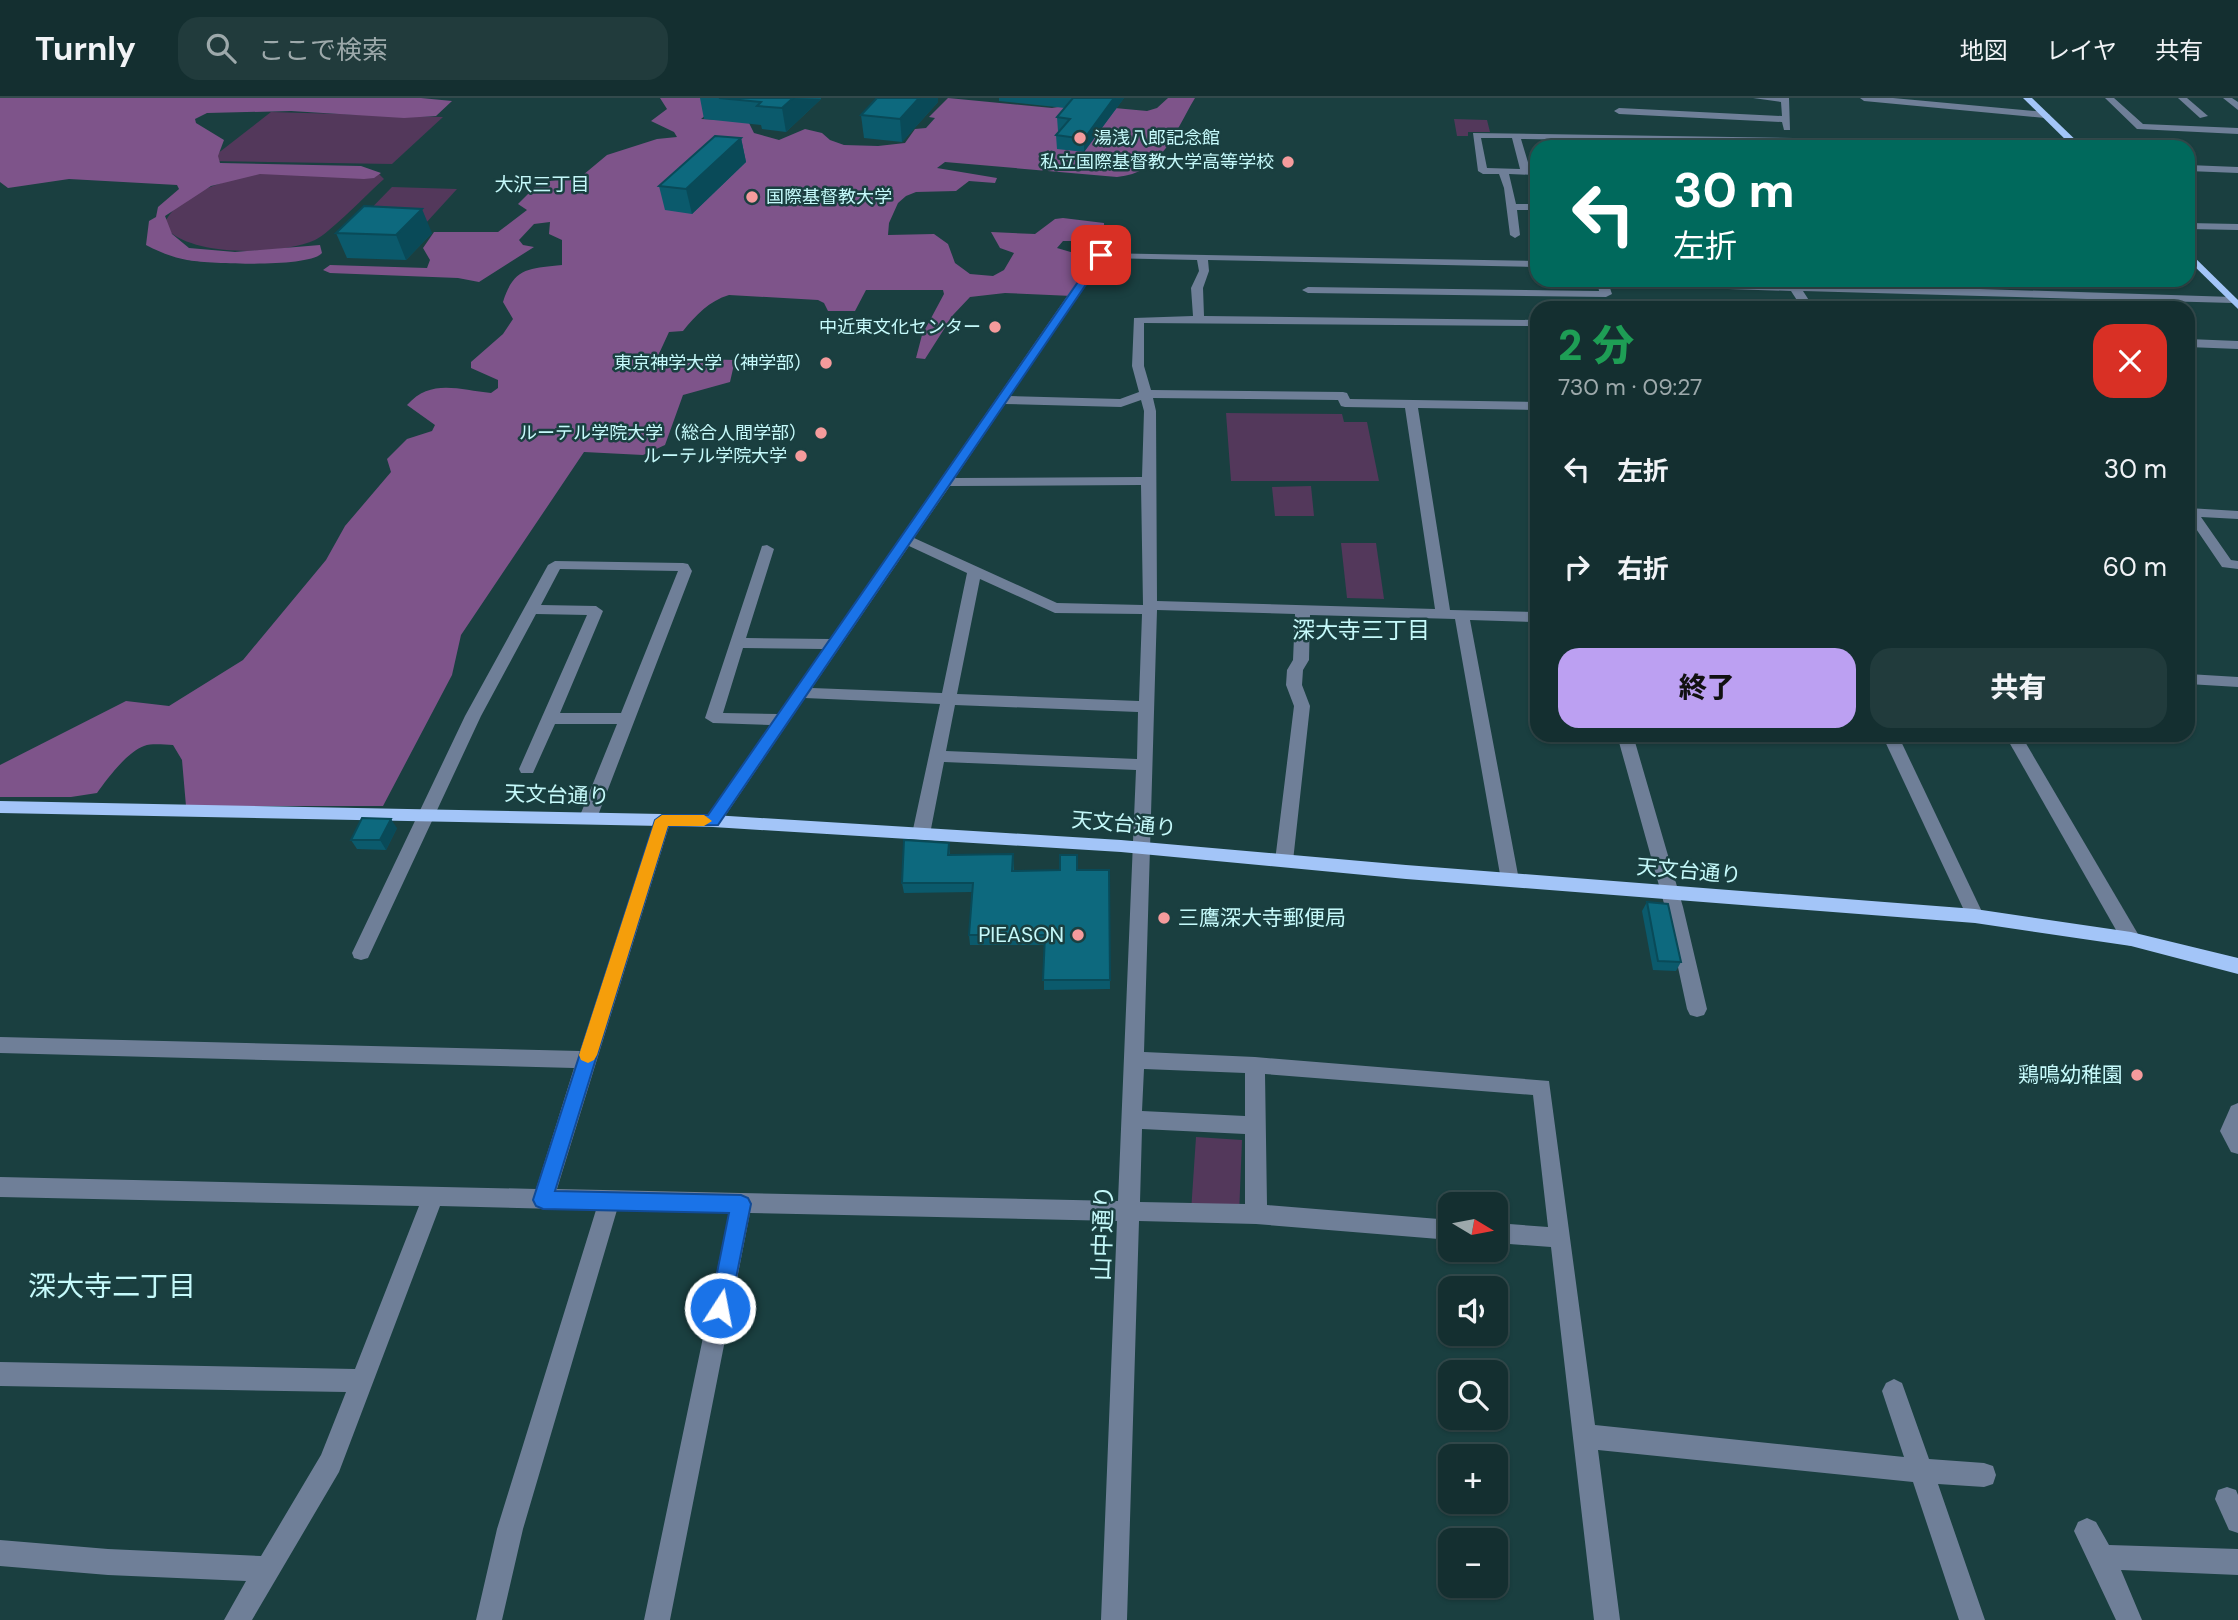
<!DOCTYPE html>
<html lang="ja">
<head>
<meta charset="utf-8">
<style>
	body { margin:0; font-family:"DM Sans","Noto Sans JP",sans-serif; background:#213b3c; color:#f1f3f6; height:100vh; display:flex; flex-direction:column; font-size:26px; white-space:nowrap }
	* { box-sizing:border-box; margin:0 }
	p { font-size:23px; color:#9da9ab }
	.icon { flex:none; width:38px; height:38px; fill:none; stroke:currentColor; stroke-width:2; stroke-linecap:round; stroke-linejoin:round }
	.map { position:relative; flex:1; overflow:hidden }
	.drawer { position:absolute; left:1530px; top:203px; width:665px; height:441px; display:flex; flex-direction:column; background:#142f30; border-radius:21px; box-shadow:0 2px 5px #0004,0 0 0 2px #334a4c }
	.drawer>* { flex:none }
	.banner { position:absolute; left:1530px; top:42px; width:665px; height:147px; border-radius:21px; box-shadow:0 2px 5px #0004,0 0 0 2px #334a4c; background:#00695c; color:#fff; overflow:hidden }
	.needle { width:46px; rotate:100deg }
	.buttons { position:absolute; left:1438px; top:1094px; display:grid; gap:14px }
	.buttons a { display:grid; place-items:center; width:70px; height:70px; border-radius:14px; background:#142f30; box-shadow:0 2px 5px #0004,0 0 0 2px #334a4c; font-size:35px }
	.pin { position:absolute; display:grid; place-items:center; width:60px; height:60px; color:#fff; margin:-30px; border-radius:14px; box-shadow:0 4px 10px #0006 }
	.me { position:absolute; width:77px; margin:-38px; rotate:11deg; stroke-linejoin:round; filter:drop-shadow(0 0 5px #0008) }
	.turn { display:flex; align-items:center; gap:24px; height:147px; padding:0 28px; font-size:32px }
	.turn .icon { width:91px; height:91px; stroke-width:2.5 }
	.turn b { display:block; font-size:49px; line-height:60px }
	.round { display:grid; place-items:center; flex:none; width:74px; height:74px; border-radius:21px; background:#213b3c }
	.overview { display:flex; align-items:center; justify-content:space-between; height:119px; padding:0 28px }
	h1 { font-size:42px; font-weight:800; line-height:52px; color:#1e9e55 }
	.button { display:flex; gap:14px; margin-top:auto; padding:14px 28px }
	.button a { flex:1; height:80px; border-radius:21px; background:#bca0f2; color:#111; font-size:28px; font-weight:800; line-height:80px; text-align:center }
	.button a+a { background:#213b3c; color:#f1f3f6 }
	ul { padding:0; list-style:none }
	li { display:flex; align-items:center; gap:21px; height:98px; padding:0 28px }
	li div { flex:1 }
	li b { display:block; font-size:26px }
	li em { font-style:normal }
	header { display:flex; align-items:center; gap:42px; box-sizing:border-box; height:98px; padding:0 35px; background:#142f30; border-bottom:2px solid #334a4c }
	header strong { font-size:33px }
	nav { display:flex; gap:38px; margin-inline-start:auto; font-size:24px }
	.search { width:490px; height:63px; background:#213b3c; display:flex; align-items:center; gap:18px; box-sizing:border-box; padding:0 24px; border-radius:21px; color:#9da9ab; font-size:26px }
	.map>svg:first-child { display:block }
	.green { fill:#53385b }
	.forest { fill:#7e548a }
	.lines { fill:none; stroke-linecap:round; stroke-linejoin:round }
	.minor { fill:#6f7f98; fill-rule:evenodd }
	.major { fill:#a3c5f8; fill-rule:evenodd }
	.wall { fill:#0b5a6c }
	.shaded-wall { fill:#094a58 }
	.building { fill:#0d697e; stroke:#094a58; stroke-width:2 }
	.route { fill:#1a73e8; stroke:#114b97; stroke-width:2 }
	.slow { fill:#f59e0b }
	.poi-dot { fill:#f59b9c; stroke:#1a3f40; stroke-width:2.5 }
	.labels { text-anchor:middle; stroke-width:5; stroke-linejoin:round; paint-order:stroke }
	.far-poi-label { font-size:18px; fill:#c5f9fa; stroke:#1a3f40; text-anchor:end }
	.far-neighbourhood-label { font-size:19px; fill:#c5f9fa; stroke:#1a3f40 }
	.street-label { font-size:21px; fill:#c5f9fa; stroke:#1a3f40 }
	.poi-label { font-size:21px; fill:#c5f9fa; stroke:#1a3f40; text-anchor:end }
	.neighbourhood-label { font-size:23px; fill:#c5f9fa; stroke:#1a3f40 }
	.near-street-label { font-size:24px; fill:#c5f9fa; stroke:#1a3f40 }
	.near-neighbourhood-label { font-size:28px; fill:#c5f9fa; stroke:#1a3f40 }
</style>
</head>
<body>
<header>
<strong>Turnly</strong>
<div class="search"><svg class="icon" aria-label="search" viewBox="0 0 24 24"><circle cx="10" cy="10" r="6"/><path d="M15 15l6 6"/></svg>ここで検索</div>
<nav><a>地図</a><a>レイヤ</a><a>共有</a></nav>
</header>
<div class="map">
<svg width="2238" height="1522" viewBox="0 0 2238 1522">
	<rect width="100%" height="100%" fill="#1a3f40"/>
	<g class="green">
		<path d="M 271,14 L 443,19 L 392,66 L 208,63 Z"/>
		<path d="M 1454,21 L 1487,22 L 1490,34 L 1468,34 L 1468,38 L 1457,38 Z"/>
		<path d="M 256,75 L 379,76 L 384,81 C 369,94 330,135 315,142 C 282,157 195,159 168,132 L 166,122 C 184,92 225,84 256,75 Z"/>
		<path d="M 392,89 L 457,91 L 425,126 L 358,124 Z"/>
		<path d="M 1226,315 L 1342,316 L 1344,324 L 1367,324 L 1379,383 L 1231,383 Z"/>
		<path d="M 1311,388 L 1314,418 L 1275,418 L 1272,389 Z"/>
		<path d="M 1341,445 L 1376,445 L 1384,501 L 1347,500 Z"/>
		<path d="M 1196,1039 L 1242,1042 L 1239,1117 L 1191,1114 Z"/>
	</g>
	<g class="forest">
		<path d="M 0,0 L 421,0 L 452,3 L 436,18 L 404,20 L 291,13 L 207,15 L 195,21 L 196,25 L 224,42 L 218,58 L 220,65 L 361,68 L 381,75 L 374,80 L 364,81 L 260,76 L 211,88 L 165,118 L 172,136 L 189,150 L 235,154 L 320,147 L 322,155 C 310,170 208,166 187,162 C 172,159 159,154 146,147 L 149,123 L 156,119 L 158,109 L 179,91 L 177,87 L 69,81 L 8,90 L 0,84 Z"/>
		<path d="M 660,0 L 726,0 L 701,21 L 748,23 L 754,35 L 779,42 L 805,31 L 822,35 L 830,42 L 844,47 L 878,48 L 905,45 L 915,31 L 926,30 L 935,20 L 929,19 L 948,0 L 1052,10 L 1058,9 L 1061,5 L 1147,13 L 1157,10 L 1168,0 L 1195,0 C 1174,35 1162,75 1117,79 L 945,64 L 937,70 L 997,80 L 995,85 L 969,83 L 956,93 L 916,94 L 906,98 L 898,105 L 889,125 L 888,137 L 934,136 L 948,146 L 955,165 L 970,176 L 993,178 L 1004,172 L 1014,155 L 1000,150 L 991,134 L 1035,136 L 1055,121 L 1063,120 L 1104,125 L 1104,131 L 1082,143 L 1063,143 L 1057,150 L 1091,160 L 1072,198 L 1005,195 L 970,199 L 953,217 L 925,261 L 916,260 L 922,237 L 944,196 L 943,192 L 866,192 L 855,213 L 828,213 L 824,205 L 818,202 L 729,197 C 709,203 696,217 683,233 L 669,234 L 657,260 L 735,262 L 730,284 L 683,297 L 665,347 L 643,357 L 584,354 L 461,537 L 452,577 L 383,708 L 186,708 L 182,662 L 173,647 C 164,647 153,645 144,648 C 127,654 107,681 97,695 L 71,699 L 0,699 L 0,667 L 126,603 L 169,608 L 243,562 L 326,462 L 345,428 L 391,374 L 387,361 L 407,341 L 432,333 L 435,327 L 407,307 C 431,280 459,292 491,295 L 498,290 L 498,282 L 471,270 L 471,264 L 503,236 L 513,221 L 503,204 C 514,168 530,171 562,167 L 562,142 L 549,136 L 550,124 L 534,126 L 519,142 L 523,147 L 534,149 L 479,184 L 458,180 L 330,175 L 323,172 L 330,167 L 427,170 L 430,162 L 423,150 L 434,134 L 498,134 L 527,112 L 518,106 L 539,85 L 583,77 L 607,57 L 657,41 L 677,39 L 674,34 L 651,23 L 667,11 Z"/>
	</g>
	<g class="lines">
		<g class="minor">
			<path d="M 1753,0 L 1789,0 L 1790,32 L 1784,32 L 1782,24 L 1619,16 L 1614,13 L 1619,10 L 1782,18 L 1781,4 Z"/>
			<path d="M 1860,0 L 1893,0 L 2045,14 L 2050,17 L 2045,20 L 1864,3 Z"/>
			<path d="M 2105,0 L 2114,0 L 2143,26 L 2238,30 L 2238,36 L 2137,31 Z"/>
			<path d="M 2178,0 L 2187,0 L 2208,18 L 2200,20 Z"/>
			<path d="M 2223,0 L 2232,0 L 2238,4 L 2238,12 Z"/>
			<path d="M 1473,35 L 1794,40 L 1799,43 L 1794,46 L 1521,41 L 1530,71 L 1536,71 L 1536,77 L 1509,76 L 1516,106 L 1536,106 L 1536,112 L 1517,112 L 1520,137 L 1515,140 L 1510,137 L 1504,90 L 1499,76 L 1483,76 L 1478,73 ZM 1481,40 L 1512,40 L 1520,71 L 1487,70 Z"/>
			<path d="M 2188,67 L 2238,69 L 2238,75 L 2188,73 Z"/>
			<path d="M 2188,125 L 2238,126 L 2238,132 L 2188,131 Z"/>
			<path d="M 1097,155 L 1536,163 L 1536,169 L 1208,162 L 1209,173 L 1203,190 L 1204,218 L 1536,222 L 1536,228 L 1144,225 L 1144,268 L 1151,292 L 1343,294 L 1347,295 L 1350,301 L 1536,304 L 1536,312 L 1418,310 L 1450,512 L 1536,514 L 1536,524 L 1470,522 L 1519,782 L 1516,787 L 1504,787 L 1501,782 L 1455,521 L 1310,517 L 1309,562 L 1303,572 L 1302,587 L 1310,608 L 1293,763 L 1290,768 L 1278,768 L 1275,763 L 1294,608 L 1286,587 L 1287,572 L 1293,562 L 1295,516 L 1157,512 L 1144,954 L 1255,959 L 1549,983 L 1595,1327 L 1904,1359 L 1882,1293 L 1886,1285 L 1894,1281 L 1902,1285 L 1929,1361 L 1984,1365 L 1993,1368 L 1996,1377 L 1993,1386 L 1984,1389 L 1938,1386 L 1985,1522 L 1959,1522 L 1913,1384 L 1598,1352 L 1620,1522 L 1594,1522 L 1551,1149 L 1496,1145 L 1496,1125 L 1548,1129 L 1533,997 L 1265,976 L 1267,1107 L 1451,1122 L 1451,1142 L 1256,1126 L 1139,1123 L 1127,1522 L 1101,1522 L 1117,1123 L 750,1115 L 670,1522 L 644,1522 L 729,1115 L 617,1112 L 523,1431 L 502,1522 L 476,1522 L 497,1431 L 596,1112 L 440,1108 L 339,1374 L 252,1522 L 224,1522 L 246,1483 L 108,1477 L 0,1468 L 0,1442 L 108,1451 L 261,1458 L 321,1357 L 346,1294 L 0,1288 L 0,1264 L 355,1271 L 419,1108 L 0,1099 L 0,1079 L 536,1091 L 574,970 L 0,955 L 0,939 L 580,953 L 656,718 L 668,718 L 671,722 L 557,1091 L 1118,1103 L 1136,672 L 944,664 L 930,736 L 927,741 L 915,741 L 912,736 L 940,606 L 805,600 L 719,727 L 713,729 L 704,723 L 770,627 L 713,625 L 705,620 L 762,448 L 767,447 L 774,451 L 746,540 L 830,541 ZM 1104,160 L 1197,162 L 1199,173 L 1191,190 L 1193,218 L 1134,220 L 1132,268 L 1139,294 L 1120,301 L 1010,298 ZM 1153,300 L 1338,302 L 1341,308 L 1345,309 L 1405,310 L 1435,511 L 1157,503 L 1156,313 ZM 1141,302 L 1144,313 L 1142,379 L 955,380 L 1005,306 L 1121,309 ZM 1141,387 L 1143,507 L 1057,505 L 914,440 L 950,388 ZM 909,448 L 967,475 L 942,595 L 812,590 ZM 980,481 L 1055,515 L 1142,516 L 1139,603 L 957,596 ZM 743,550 L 823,551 L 778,616 L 723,615 ZM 955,607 L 1138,614 L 1137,661 L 946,653 ZM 1144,971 L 1245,975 L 1245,1018 L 1142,1013 ZM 1142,1031 L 1245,1036 L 1245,1106 L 1140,1104 Z"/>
			<path d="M 1597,182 L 1794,185 L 2233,199 L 2238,203 L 2233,205 L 1803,193 L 1814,210 L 1802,210 L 1791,193 L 1609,187 L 1612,196 L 1606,199 L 1308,195 L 1302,192 L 1308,189 L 1599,193 Z"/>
			<path d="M 2188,241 L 2238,243 L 2238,251 L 2188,249 Z"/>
			<path d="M 2188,410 L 2238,413 L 2238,421 L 2201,419 L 2231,462 L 2238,463 L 2238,471 L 2222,469 L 2188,419 Z"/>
			<path d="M 555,463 L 683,465 L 688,466 L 692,473 L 597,720 L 588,726 L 579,720 L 617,626 L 555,626 L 533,675 L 521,675 L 519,671 L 587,517 L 536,516 L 481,618 L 368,860 L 361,862 L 354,860 L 352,855 L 465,618 L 548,467 ZM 560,471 L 678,473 L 621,615 L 560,615 L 603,513 L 596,508 L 541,507 Z"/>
			<path d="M 2188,576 L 2238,579 L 2238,589 L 2188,586 Z"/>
			<path d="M 1617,637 L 1633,637 L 1683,809 L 1707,911 L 1704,917 L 1697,919 L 1690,917 L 1687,911 L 1665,809 Z"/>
			<path d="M 1882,637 L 1898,637 L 1984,818 L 1981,823 L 1969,823 Z"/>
			<path d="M 2005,637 L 2021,637 L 2138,836 L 2140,841 L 2138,846 L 2131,848 L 2124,846 Z"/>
			<path d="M 2238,1005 L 2238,1056 L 2231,1054 L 2220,1033 L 2231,1008 Z"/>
			<path d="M 2227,1389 L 2236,1392 L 2238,1397 L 2238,1435 L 2229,1432 L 2215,1401 L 2218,1392 Z"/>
			<path d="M 2087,1420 L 2096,1424 L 2109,1447 L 2238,1451 L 2238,1477 L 2121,1472 L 2142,1522 L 2116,1522 L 2074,1433 L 2078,1424 Z"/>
		</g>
		<g class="major">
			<path d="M 2023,0 L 2032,0 L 2083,49 L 2073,49 Z"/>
			<path d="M 2188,153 L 2238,202 L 2238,211 L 2188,162 Z"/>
			<path d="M 0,703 L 713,717 L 1121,742 L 1406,767 L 1975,811 L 2131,834 L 2238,860 L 2238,876 L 2131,848 L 1975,825 L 1406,781 L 1121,754 L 713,729 L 0,715 Z"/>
		</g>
	</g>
	<g class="wall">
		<path d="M 700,0 L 821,0 L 821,1 L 786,34 L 762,31 L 761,27 L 704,21 Z"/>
		<path d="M 999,0 L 1124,0 L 1084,54 L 1057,51 L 1056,37 L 1060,33 L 1058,33 L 1057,19 L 1065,10 L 999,3 Z"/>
		<path d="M 938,4 L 902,44 L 864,40 L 861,17 Z"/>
		<path d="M 741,40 L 746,64 L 692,116 L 665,112 L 659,88 Z"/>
		<path d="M 336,135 L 432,135 L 406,162 L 347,160 Z"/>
		<path d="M 397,730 L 386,752 L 357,751 L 351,742 Z"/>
		<path d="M 949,745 L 950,757 L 1013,756 L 1014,773 L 1109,772 L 1110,891 L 1044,892 L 1044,847 L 970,847 L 969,837 L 972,794 L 904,795 L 902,785 Z"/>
		<path d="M 1647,804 L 1681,864 L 1676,873 L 1653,872 L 1642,813 Z"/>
	</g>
	<g class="shaded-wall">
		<path d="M 793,0 L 821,1 L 786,34 L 782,10 Z"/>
		<path d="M 919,0 L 938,0 L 938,4 L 902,44 L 900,21 Z"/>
		<path d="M 1114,0 L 1124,0 L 1084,54 L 1084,41 Z"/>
		<path d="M 741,40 L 746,64 L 692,116 L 686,91 Z"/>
		<path d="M 422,111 L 432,135 L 406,162 L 396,137 Z"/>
		<path d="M 391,721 L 397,730 L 386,752 L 380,742 Z"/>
	</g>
	<g class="building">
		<path d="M 719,0 L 793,0 L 782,10 L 757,8 L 761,4 Z"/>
		<path d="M 877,0 L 919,0 L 900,21 L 861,17 Z"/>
		<path d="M 1073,0 L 1114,0 L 1084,41 L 1056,37 L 1070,21 L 1057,19 Z"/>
		<path d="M 715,38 L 741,40 L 686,91 L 659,88 Z"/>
		<path d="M 364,108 L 422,111 L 396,137 L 336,135 Z"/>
		<path d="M 362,720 L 391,721 L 380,742 L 351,742 Z"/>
		<path d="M 904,742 L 949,745 L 948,757 L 1013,756 L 1012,773 L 1060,772 L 1060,757 L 1077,757 L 1077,772 L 1109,772 L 1110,882 L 1043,882 L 1045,837 L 969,837 L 973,785 L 902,785 Z"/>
		<path d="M 1647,804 L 1668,806 L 1681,864 L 1658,863 Z"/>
	</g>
	<path class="route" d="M 1098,155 L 1106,157 L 718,727 L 668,728 L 555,1093 L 741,1097 L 748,1100 L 751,1106 L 730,1210 L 727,1217 L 720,1220 L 713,1217 L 710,1210 L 729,1115 L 543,1111 L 536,1108 L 533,1102 L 655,722 L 662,717 L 708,717 Z"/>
	<path class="slow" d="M 662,717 L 704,717 L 712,723 L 704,728 L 668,728 L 597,957 L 594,962 L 588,965 L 581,962 L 579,957 L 655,722 Z"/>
	<g class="poi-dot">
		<circle cx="1080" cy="40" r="7"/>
		<circle cx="1288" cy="64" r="7"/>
		<circle cx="752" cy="99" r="7"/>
		<circle cx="995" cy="229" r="7"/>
		<circle cx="826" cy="265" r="7"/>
		<circle cx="821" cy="335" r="7"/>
		<circle cx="801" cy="358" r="7"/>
		<circle cx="1164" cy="820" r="7"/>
		<circle cx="1078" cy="837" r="7"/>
		<circle cx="2137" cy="977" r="7"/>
	</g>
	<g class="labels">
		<g class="far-poi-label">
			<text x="1094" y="46" text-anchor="start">湯浅八郎記念館</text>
			<text x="1274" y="70">私立国際基督教大学高等学校</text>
			<text x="766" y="105" text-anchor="start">国際基督教大学</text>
			<text x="981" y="235">中近東文化センター</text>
			<text x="812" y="271">東京神学大学（神学部）</text>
			<text x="807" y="341">ルーテル学院大学（総合人間学部）</text>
			<text x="787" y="364">ルーテル学院大学</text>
		</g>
		<g class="far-neighbourhood-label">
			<text x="542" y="93">大沢三丁目</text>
		</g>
		<g class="street-label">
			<text transform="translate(557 697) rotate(2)" y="7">天文台通り</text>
			<text transform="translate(1124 726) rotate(5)" y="7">天文台通り</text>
			<text transform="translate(1689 773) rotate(5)" y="7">天文台通り</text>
		</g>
		<g class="poi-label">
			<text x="1178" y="827" text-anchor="start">三鷹深大寺郵便局</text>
			<text x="1064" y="844">PIEASON</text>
			<text x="2123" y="984">鶏鳴幼稚園</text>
		</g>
		<g class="neighbourhood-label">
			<text x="1361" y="540">深大寺三丁目</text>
		</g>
		<g class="near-street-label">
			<text transform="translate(1103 1135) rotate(-88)" y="8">山中通り</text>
		</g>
		<g class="near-neighbourhood-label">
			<text x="112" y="1198">深大寺二丁目</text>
		</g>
	</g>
</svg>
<div class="buttons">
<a><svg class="needle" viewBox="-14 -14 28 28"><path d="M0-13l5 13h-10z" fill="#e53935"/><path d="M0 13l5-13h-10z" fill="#9da9ab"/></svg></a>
<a><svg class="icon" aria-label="sound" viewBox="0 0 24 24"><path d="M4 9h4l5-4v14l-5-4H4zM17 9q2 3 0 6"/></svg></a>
<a><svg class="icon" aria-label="search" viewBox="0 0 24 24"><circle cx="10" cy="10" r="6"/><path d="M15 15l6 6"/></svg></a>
<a>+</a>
<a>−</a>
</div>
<div class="pin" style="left:1101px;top:157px;background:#d93025"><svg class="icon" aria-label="arrive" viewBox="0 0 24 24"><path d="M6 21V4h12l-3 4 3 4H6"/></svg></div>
<svg class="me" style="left:720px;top:1210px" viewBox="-20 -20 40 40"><circle r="17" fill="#1a73e8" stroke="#fff" stroke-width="3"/><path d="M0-11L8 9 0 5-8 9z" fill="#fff"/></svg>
<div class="banner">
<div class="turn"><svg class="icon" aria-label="left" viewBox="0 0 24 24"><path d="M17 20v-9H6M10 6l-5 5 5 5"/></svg><div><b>30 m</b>左折</div></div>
</div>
<section class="drawer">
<div class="overview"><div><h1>2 分</h1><p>730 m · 09:27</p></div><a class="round" style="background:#d93025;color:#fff"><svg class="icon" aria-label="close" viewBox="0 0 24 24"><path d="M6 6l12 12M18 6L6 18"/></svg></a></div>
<ul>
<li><svg class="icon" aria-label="left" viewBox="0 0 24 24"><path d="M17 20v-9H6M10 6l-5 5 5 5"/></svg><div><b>左折</b></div><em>30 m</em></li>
<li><svg class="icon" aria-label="right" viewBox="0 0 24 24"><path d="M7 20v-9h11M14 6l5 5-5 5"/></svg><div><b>右折</b></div><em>60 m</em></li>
</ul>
<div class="button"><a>終了</a><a>共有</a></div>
</section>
</div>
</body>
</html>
